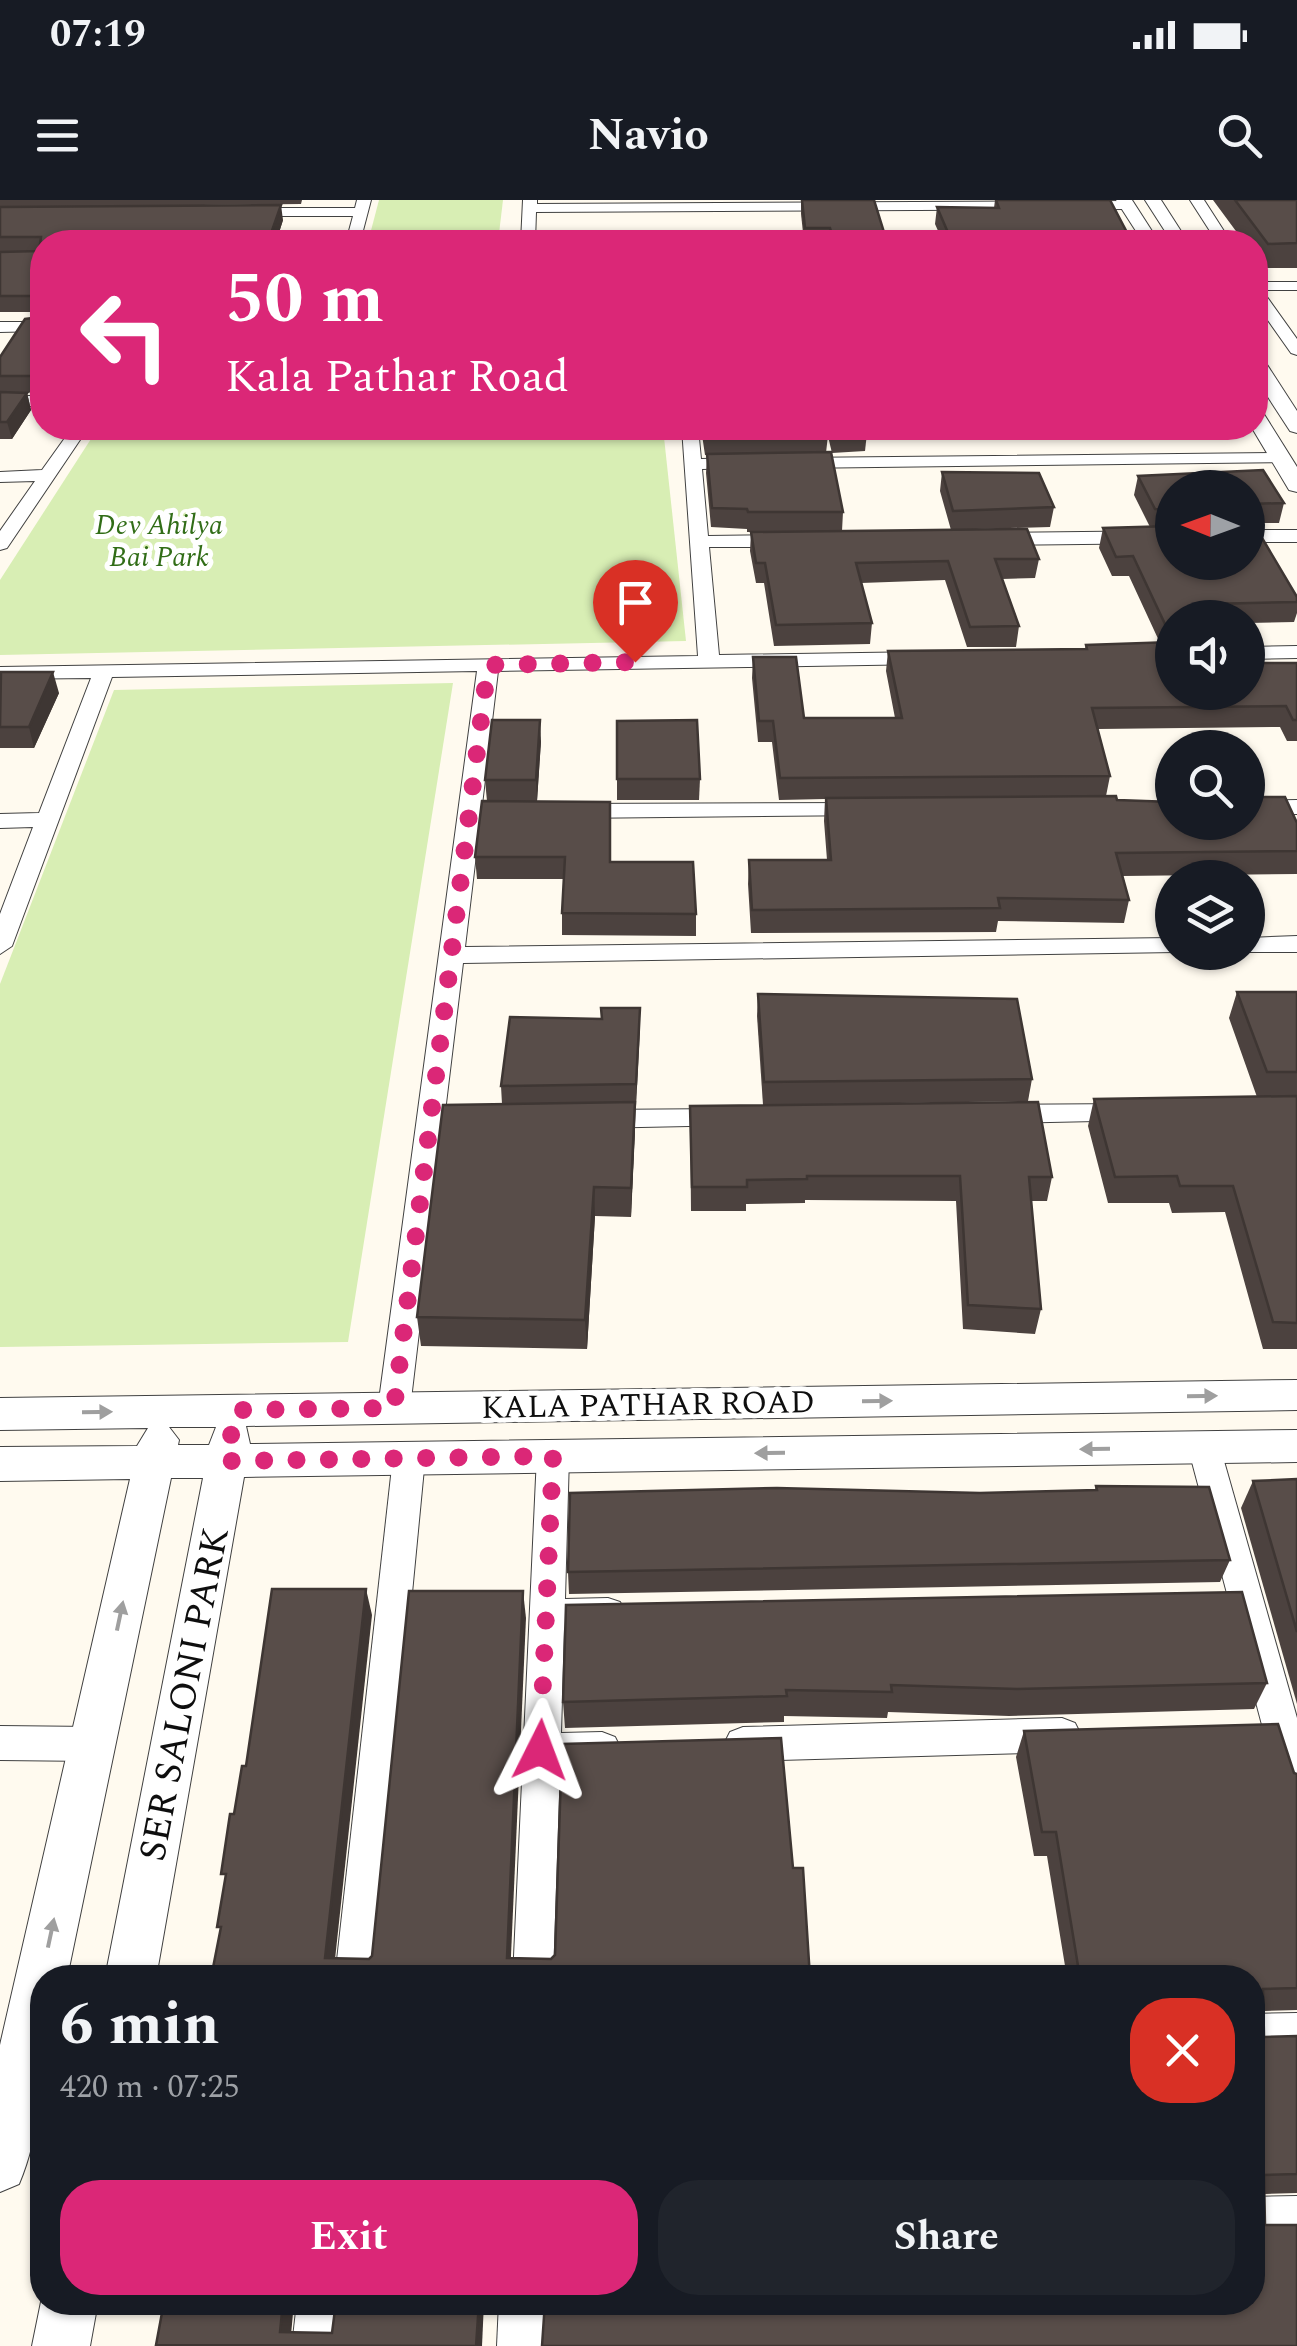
<!DOCTYPE html>
<html lang="en">
<head>
<meta charset="utf-8">
<style>
	body { margin:0; font-family:Spectral,serif; background:#20242c; color:#f1f3f6; height:100vh; display:flex; flex-direction:column; font-size:38px; white-space:nowrap }
	* { box-sizing:border-box; margin:0 }
	p { font-size:32px; color:#9ea1a6 }
	.icon { flex:none; width:55px; height:55px; fill:none; stroke:currentColor; stroke-width:2; stroke-linecap:round; stroke-linejoin:round }
	.map { position:relative; flex:1; overflow:hidden }
	.details { position:absolute; left:30px; top:1765px; width:1235px; height:350px; display:flex; flex-direction:column; background:#171b24; border-radius:40px; box-shadow:0 2px 8px #0004 }
	.details>* { flex:none }
	.banner { position:absolute; left:30px; top:30px; width:1238px; height:210px; border-radius:40px; box-shadow:0 2px 8px #0004; background:#db2777; color:#fff; overflow:hidden }
	.needle { width:65px; rotate:271deg }
	.fabs { position:absolute; left:1155px; top:270px; display:grid; gap:20px }
	.fabs a { display:grid; place-items:center; width:110px; height:110px; border-radius:50%; background:#171b24; box-shadow:0 2px 8px #0004; font-size:50px }
	.pin { position:absolute; display:grid; place-items:center; width:85px; height:85px; color:#fff; margin:-102px -42px; border-radius:50% 50% 50% 0; rotate:-45deg; box-shadow:0 0 10px #0007 }
	.pin .icon { rotate:45deg }
	.me { position:absolute; width:110px; margin:-55px; rotate:3deg; stroke-linejoin:round; filter:drop-shadow(0 0 8px #0008) }
	.turn { display:flex; align-items:center; gap:35px; height:210px; padding:0 30px; font-size:45px }
	.turn .icon { width:130px; height:130px; stroke-width:2.5 }
	.turn b { display:block; font-size:70px; line-height:85px }
	.round { display:grid; place-items:center; flex:none; width:105px; height:105px; border-radius:40px; background:#20242c }
	.headline { display:flex; align-items:center; justify-content:space-between; height:170px; padding:0 30px }
	h1 { font-size:60px; font-weight:700; line-height:75px }
	.cta { display:flex; gap:20px; margin-top:auto; padding:20px 30px }
	.cta a { flex:1; height:115px; border-radius:40px; background:#db2777; color:#fff; font-size:40px; font-weight:700; line-height:115px; text-align:center }
	.cta a+a { background:#20242c; color:#f1f3f6 }
	.status { display:flex; justify-content:space-between; align-items:center; height:70px; padding:0 50px; background:#171b24; direction:ltr }
	.status svg { height:28px; fill:currentColor }
	header { display:flex; justify-content:space-between; align-items:center; height:130px; padding:0 30px; background:#171b24; font-size:45px; font-weight:700 }
	.map>svg:first-child { display:block }
	.green { fill:#d8eeb4 }
	.lines { fill:none; stroke-linecap:round; stroke-linejoin:round }
	.minor-casing { stroke:#414141; stroke-width:2 }
	.tertiary-casing { stroke:#414141; stroke-width:2 }
	.minor { fill:#fff; fill-rule:evenodd }
	.tertiary { fill:#fff; fill-rule:evenodd }
	.wall { fill:#4c423f; fill-rule:evenodd }
	.shaded-wall { fill:#3e3633 }
	.building { fill:#584d49; stroke:#3e3633; stroke-width:2.5 }
	.oneway { fill:#9f9f9f }
	.route { stroke:#db2777; stroke-width:18; stroke-dasharray:0 32.4 }
	.labels { text-anchor:middle; stroke-width:10; stroke-linejoin:round; paint-order:stroke }
	.far-park-label { font-size:28px; font-style:italic; fill:#316d17; stroke:#fff }
	.street-label { font-size:32px; fill:#0e0e0e; stroke:#fff }
	.near-street-label { font-size:38px; fill:#0e0e0e; stroke:#fff }
</style>
</head>
<body>
<div class="status"><b>07:19</b><svg viewBox="0 0 49 12"><path d="M0 12V9h3v3zM5 12V6h3v6zM10 12V3h3v9zM15 12V0h3v12zM26 1h20v11H26zM47 4h2v5h-2z"/></svg></div>
<header><svg class="icon" aria-label="menu" viewBox="0 0 24 24"><path d="M4 6h16M4 12h16M4 18h16"/></svg>Navio<svg class="icon" aria-label="search" viewBox="0 0 24 24"><circle cx="10" cy="10" r="6"/><path d="M15 15l6 6"/></svg></header>
<div class="map">
<svg width="1297" height="2146" viewBox="0 0 1297 2146">
	<rect width="100%" height="100%" fill="#fffaef"/>
	<g class="green">
		<path d="M 379,0 L 503,0 L 498,42 L 368,42 Z"/>
		<path d="M 98,228 L 663,228 L 686,441 L 0,455 L 0,380 Z"/>
		<path d="M 453,483 L 348,1142 L 0,1147 L 0,784 L 114,490 Z"/>
	</g>
	<g class="lines">
		<g class="minor-casing">
			<g id="minor">
				<path d="M 357,0 L 371,0 L 360,42 L 346,42 L 353,16 L 243,16 L 236,12 L 243,8 L 355,8 Z"/>
				<path d="M 523,0 L 537,0 L 537,4 L 1127,1 L 1134,5 L 1127,9 L 536,12 L 535,42 L 521,42 Z"/>
				<path d="M 1190,0 L 1204,0 L 1231,42 L 1217,42 Z"/>
				<path d="M 1255,82 L 1297,82 L 1297,90 L 1262,90 L 1297,139 L 1297,155 L 1291,153 L 1255,102 Z"/>
				<path d="M 0,122 L 42,122 L 42,131 L 0,132 Z"/>
				<rect x="0" y="196" width="42" height="10"/>
				<path d="M 72,228 L 88,228 L 7,348 L 0,350 L 0,331 L 35,281 L 0,282 L 0,272 L 42,270 Z"/>
				<path d="M 682,228 L 698,228 L 701,259 L 744,258 L 753,263 L 744,268 L 702,269 L 708,336 L 791,335 L 800,341 L 791,347 L 709,347 L 719,455 L 927,452 L 937,458 L 927,464 L 498,471 L 465,747 L 1172,738 L 1172,752 L 1176,752 L 463,763 L 445,912 L 492,914 L 496,921 L 492,928 L 443,930 L 410,1208 L 405,1217 L 394,1221 L 383,1217 L 378,1208 L 477,471 L 112,477 L 12,746 L 0,754 L 0,714 L 33,627 L 0,628 L 0,614 L 39,613 L 91,478 L 0,479 L 0,467 L 698,456 Z"/>
				<path d="M 1281,253 L 1287,254 L 1287,262 L 795,268 L 786,263 L 795,258 Z"/>
				<rect x="1248" y="330" width="49" height="12"/>
				<path d="M 1172,331 L 1172,343 L 992,345 L 983,339 L 992,333 Z"/>
				<path d="M 1297,446 L 1297,458 L 1248,459 L 1248,447 Z"/>
				<path d="M 1297,600 L 1297,614 L 1248,615 L 1248,601 Z"/>
				<path d="M 866,603 L 877,610 L 874,615 L 572,618 L 561,611 L 572,604 Z"/>
				<path d="M 1297,736 L 1297,752 L 1248,752 L 1248,738 Z"/>
				<path d="M 1132,904 L 1142,906 L 1146,913 L 1142,920 L 998,923 L 988,921 L 984,914 L 988,907 L 998,905 Z"/>
				<path d="M 727,909 L 737,911 L 741,918 L 737,925 L 593,928 L 583,926 L 579,919 L 583,912 L 593,910 Z"/>
				<path d="M 1204,1234 L 1216,1238 L 1220,1247 L 1297,1518 L 1297,1603 L 1284,1597 L 1278,1585 L 1188,1247 L 1192,1238 Z"/>
				<path d="M 553,1243 L 565,1247 L 569,1256 L 565,1399 L 608,1398 L 620,1402 L 626,1413 L 620,1424 L 608,1428 L 564,1429 L 561,1533 L 602,1532 L 615,1537 L 621,1549 L 615,1561 L 602,1566 L 560,1567 L 553,1778 L 513,1778 L 537,1256 L 541,1247 Z"/>
				<path d="M 409,1245 L 421,1249 L 425,1258 L 375,1778 L 335,1778 L 393,1258 L 397,1249 Z"/>
				<path d="M 1062,1518 L 1075,1523 L 1081,1535 L 1075,1547 L 1062,1552 L 743,1561 L 730,1556 L 724,1544 L 730,1532 L 743,1527 Z"/>
				<path d="M 0,1526 L 92,1527 L 105,1532 L 111,1544 L 105,1556 L 92,1561 L 0,1560 Z"/>
				<path d="M 1297,1813 L 1297,1855 L 1252,1856 L 1252,1814 Z"/>
				<path d="M 1297,1996 L 1297,2040 L 1252,2041 L 1252,1997 Z"/>
				<path d="M 297,2102 L 343,2102 L 338,2146 L 292,2146 Z"/>
				<path d="M 499,2102 L 545,2102 L 543,2146 L 497,2146 Z"/>
			</g>
		</g>
		<g class="tertiary-casing">
			<g id="tertiary">
				<path d="M 1116,0 L 1132,0 L 1159,42 L 1143,42 Z"/>
				<path d="M 1145,0 L 1161,0 L 1188,42 L 1172,42 Z"/>
				<path d="M 1255,155 L 1262,157 L 1297,211 L 1297,233 L 1290,231 L 1255,177 Z"/>
				<path d="M 1255,209 L 1262,211 L 1297,267 L 1297,292 L 1289,290 L 1252,228 L 1255,228 Z"/>
				<path d="M 1297,1180 L 1297,1210 L 246,1226 L 250,1244 L 1297,1230 L 1297,1262 L 244,1277 L 156,1778 L 105,1778 L 203,1278 L 171,1278 L 67,1778 L 42,1778 C 42,1848 47,1918 19,1984 L 0,1992 L 0,1845 L 130,1279 L 0,1281 L 0,1247 L 137,1246 L 148,1228 L 0,1230 L 0,1198 ZM 169,1227 L 216,1227 L 209,1245 L 178,1245 L 179,1240 Z"/>
				<path d="M 42,2097 L 42,2102 L 98,2102 L 90,2146 L 32,2146 Z"/>
			</g>
		</g>
		<use href="#minor" class="minor"/>
		<use href="#tertiary" class="tertiary"/>
	</g>
	<g class="wall">
		<path d="M 0,0 L 302,0 L 301,4 L 90,6 L 283,20 L 276,42 L 42,42 L 42,192 L 23,193 L 27,193 L 31,210 L 12,239 L 0,239 L 0,157 L 39,118 L 38,112 L 0,112 Z"/>
		<path d="M 801,0 L 887,42 L 804,42 L 801,14 Z"/>
		<path d="M 995,0 L 1110,0 L 1132,42 L 943,42 L 935,24 L 937,7 L 994,8 Z"/>
		<path d="M 1213,0 L 1297,0 L 1297,68 L 1262,68 L 1255,58 L 1255,42 L 1244,42 Z"/>
		<path d="M 701,228 L 826,228 L 828,235 L 826,253 L 843,312 L 842,331 L 951,330 L 940,291 L 942,272 L 1054,307 L 1050,327 L 976,329 L 1039,359 L 1035,378 L 1002,379 L 1019,426 L 1016,447 L 967,447 L 945,380 L 861,383 L 872,423 L 870,444 L 774,446 L 764,383 L 756,383 L 750,351 L 751,332 L 747,332 L 747,329 L 711,327 L 706,273 L 707,255 L 705,255 Z"/>
		<path d="M 826,228 L 865,228 L 867,233 L 865,251 L 832,253 Z"/>
		<path d="M 1263,270 L 1284,303 L 1279,323 L 1249,323 L 1250,325 L 1255,326 L 1297,397 L 1297,413 L 1294,422 L 1248,423 L 1248,418 L 1172,418 L 1172,492 L 1248,492 L 1248,463 L 1297,463 L 1297,541 L 1287,541 L 1280,527 L 1098,529 L 1110,576 L 1106,596 L 1116,596 L 1117,600 L 1172,602 L 1172,622 L 1248,622 L 1248,597 L 1285,597 L 1297,623 L 1297,674 L 1123,676 L 1129,700 L 1124,723 L 998,721 L 996,732 L 751,733 L 748,684 L 749,660 L 827,660 L 824,621 L 825,599 L 779,600 L 772,542 L 758,542 L 752,478 L 753,457 L 796,457 L 804,518 L 895,518 L 886,471 L 888,451 L 1085,449 L 1086,445 L 1160,443 L 1129,376 L 1112,376 L 1099,348 L 1103,328 L 1150,327 L 1134,295 L 1138,276 ZM 1172,288 L 1248,288 L 1248,362 L 1172,362 Z"/>
		<path d="M 0,474 L 59,493 L 34,548 L 0,548 Z"/>
		<path d="M 617,521 L 700,579 L 699,600 L 617,600 Z"/>
		<path d="M 541,541 L 537,601 L 487,601 L 485,580 Z"/>
		<path d="M 610,602 L 610,662 L 696,714 L 696,736 L 562,735 L 562,713 L 564,679 L 477,679 L 475,657 Z"/>
		<path d="M 1237,792 L 1297,792 L 1297,1149 L 1263,1149 L 1225,1012 L 1172,1013 L 1169,1003 L 1108,1003 L 1088,926 L 1094,899 L 1257,897 L 1229,818 Z"/>
		<path d="M 758,794 L 1032,879 L 1028,901 L 763,905 L 757,816 Z"/>
		<path d="M 640,808 L 631,1017 L 595,1016 L 587,1149 L 421,1146 L 417,1117 L 502,904 L 501,886 L 602,819 Z"/>
		<path d="M 690,906 L 1052,977 L 1047,1001 L 1031,1001 L 1041,1109 L 1035,1134 L 963,1129 L 956,1001 L 805,1000 L 805,1003 L 746,1004 L 746,1011 L 691,1011 Z"/>
		<path d="M 1297,1279 L 1297,1504 L 1241,1308 L 1253,1281 Z"/>
		<path d="M 1096,1286 L 1230,1360 L 1220,1382 L 569,1394 L 568,1372 L 980,1293 L 1095,1290 Z"/>
		<path d="M 566,1405 L 1267,1483 L 1254,1509 L 1009,1516 L 888,1512 L 887,1518 L 784,1516 L 784,1522 L 565,1528 L 563,1502 Z"/>
		<path d="M 1278,1524 L 1294,1573 L 1297,1574 L 1297,1810 L 1264,1811 L 1264,1837 L 1297,1836 L 1297,1993 L 1265,1994 L 1265,2025 L 1297,2025 L 1297,2146 L 542,2146 L 545,2102 L 1252,2102 L 1252,1778 L 1067,1778 L 1047,1656 L 1034,1656 L 1016,1557 L 1024,1531 Z"/>
	</g>
	<g class="shaded-wall">
		<path d="M 281,5 L 283,20 L 276,42 L 268,42 Z"/>
		<path d="M 42,169 L 42,192 L 38,176 Z"/>
		<path d="M 27,193 L 31,210 L 12,239 L 7,222 Z"/>
		<path d="M 53,472 L 59,493 L 34,548 L 29,527 Z"/>
		<path d="M 540,520 L 541,541 L 537,601 L 536,580 Z"/>
		<path d="M 640,808 L 640,829 L 636,906 L 636,884 Z"/>
		<path d="M 635,902 L 635,932 L 631,1017 L 631,988 Z"/>
		<path d="M 594,987 L 595,1016 L 587,1149 L 585,1120 Z"/>
		<path d="M 366,1389 L 372,1415 L 333,1778 L 325,1758 Z"/>
		<path d="M 523,1391 L 526,1418 L 510,1778 L 507,1758 Z"/>
		<path d="M 283,2102 L 294,2102 L 290,2146 L 280,2132 Z"/>
		<path d="M 479,2102 L 484,2102 L 482,2146 L 476,2146 Z"/>
	</g>
	<g class="building">
		<path d="M 802,0 L 874,0 L 887,42 L 834,42 L 830,28 L 805,28 Z"/>
		<path d="M 996,0 L 1110,0 L 1132,42 L 952,42 L 937,7 L 999,8 Z"/>
		<path d="M 1235,0 L 1297,0 L 1297,43 L 1268,44 Z"/>
		<path d="M 281,5 L 268,42 L 42,42 L 42,169 L 38,176 L 0,176 L 0,157 L 25,119 L 41,117 L 42,106 L 35,102 L 40,96 L 0,96 L 0,52 L 39,51 L 41,37 L 0,37 L 0,7 Z"/>
		<path d="M 743,41 L 744,42 L 683,42 Z"/>
		<path d="M 0,192 L 27,193 L 7,222 L 0,222 Z"/>
		<path d="M 704,228 L 826,228 L 828,235 L 705,236 Z"/>
		<path d="M 832,228 L 865,228 L 867,233 L 834,234 Z"/>
		<path d="M 831,252 L 843,312 L 748,312 L 747,309 L 712,308 L 707,254 Z"/>
		<path d="M 1263,270 L 1284,303 L 1248,304 L 1248,288 L 1172,288 L 1172,310 L 1155,309 L 1138,276 Z"/>
		<path d="M 942,272 L 1039,273 L 1054,307 L 953,311 Z"/>
		<path d="M 1248,318 L 1250,325 L 1255,326 L 1297,397 L 1297,402 L 1210,404 L 1215,418 L 1172,418 L 1172,425 L 1165,424 L 1133,356 L 1116,357 L 1103,328 L 1172,326 L 1172,362 L 1248,362 Z"/>
		<path d="M 1027,329 L 1039,359 L 995,359 L 1019,426 L 970,427 L 948,361 L 856,363 L 872,423 L 776,425 L 765,363 L 756,363 L 751,332 Z"/>
		<path d="M 1172,442 L 1172,492 L 1248,492 L 1248,463 L 1297,463 L 1297,520 L 1293,520 L 1286,506 L 1092,508 L 1110,576 L 780,578 L 773,521 L 759,521 L 753,457 L 796,457 L 804,518 L 902,518 L 888,451 L 1087,449 L 1086,445 Z"/>
		<path d="M 1,472 L 53,472 L 29,527 L 0,527 Z"/>
		<path d="M 492,520 L 540,520 L 536,580 L 485,580 Z"/>
		<path d="M 697,520 L 700,579 L 617,579 L 617,521 Z"/>
		<path d="M 1116,596 L 1117,600 L 1172,602 L 1172,622 L 1248,622 L 1248,597 L 1285,597 L 1297,623 L 1297,651 L 1116,653 L 1129,700 L 998,698 L 1000,708 L 752,710 L 749,660 L 831,660 L 826,598 Z"/>
		<path d="M 482,601 L 610,602 L 610,662 L 693,662 L 696,714 L 562,713 L 565,657 L 475,657 Z"/>
		<path d="M 1237,792 L 1297,792 L 1297,872 L 1267,872 Z"/>
		<path d="M 758,794 L 1017,799 L 1032,879 L 764,882 Z"/>
		<path d="M 601,808 L 640,808 L 636,884 L 501,886 L 510,817 L 602,819 Z"/>
		<path d="M 1297,896 L 1297,1123 L 1273,1122 L 1233,986 L 1180,986 L 1177,976 L 1115,977 L 1094,899 Z"/>
		<path d="M 635,902 L 631,988 L 594,987 L 585,1120 L 417,1117 L 443,905 Z"/>
		<path d="M 1038,902 L 1052,977 L 1029,977 L 1041,1109 L 968,1105 L 960,976 L 807,976 L 807,979 L 747,980 L 747,987 L 692,987 L 690,906 Z"/>
		<path d="M 1297,1279 L 1297,1432 L 1253,1281 Z"/>
		<path d="M 1096,1286 L 1209,1287 L 1230,1360 L 568,1372 L 570,1293 L 777,1288 L 980,1293 L 1097,1290 Z"/>
		<path d="M 272,1389 L 366,1389 L 325,1758 L 369,1759 L 372,1756 L 409,1391 L 523,1391 L 507,1758 L 551,1759 L 555,1755 L 562,1544 L 781,1538 L 793,1668 L 803,1668 L 810,1778 L 211,1778 L 221,1727 L 217,1727 L 226,1674 L 221,1674 L 230,1614 L 234,1614 L 242,1566 L 246,1566 Z"/>
		<path d="M 1242,1392 L 1267,1483 L 1017,1489 L 891,1485 L 892,1492 L 786,1490 L 787,1496 L 563,1502 L 566,1405 Z"/>
		<path d="M 1278,1524 L 1294,1573 L 1297,1574 L 1297,1788 L 1263,1789 L 1264,1837 L 1297,1836 L 1297,1974 L 1264,1975 L 1265,2025 L 1297,2025 L 1297,2146 L 542,2146 L 545,2102 L 1252,2102 L 1252,1778 L 1080,1778 L 1056,1632 L 1042,1632 L 1024,1531 Z"/>
		<path d="M 164,2102 L 283,2102 L 280,2132 L 332,2133 L 336,2102 L 479,2102 L 476,2146 L 156,2145 Z"/>
	</g>
	<defs><path id="oneway-solid" d="M-6-.8H1V-3.2L6.5 0L1 3.2V.8H-6Z" transform="scale(2.5)"/></defs>
	<g class="oneway">
		<use href="#oneway-solid" transform="translate(1202 1196) rotate(-1)"/>
		<use href="#oneway-solid" transform="translate(877 1201) rotate(-1)"/>
		<use href="#oneway-solid" transform="translate(97 1212) rotate(-1)"/>
		<use href="#oneway-solid" transform="translate(1095 1249) rotate(179)"/>
		<use href="#oneway-solid" transform="translate(770 1253) rotate(179)"/>
		<use href="#oneway-solid" transform="translate(120 1416) rotate(-78)"/>
		<use href="#oneway-solid" transform="translate(51 1733) rotate(-78)"/>
	</g>
	<g class="lines">
		<path class="route" d="M 540,1550 L 553,1256 L 226,1261 L 236,1210 L 394,1208 L 488,465 L 635,462"/>
	</g>
	<g class="labels">
		<g class="far-park-label">
			<text x="159" y="334">Dev Ahilya<tspan x="159" dy="32">Bai Park</tspan></text>
		</g>
		<g class="street-label">
			<text transform="translate(648 1204) rotate(-1)" y="11">KALA PATHAR ROAD</text>
		</g>
		<g class="near-street-label">
			<text transform="translate(183 1494) rotate(-79)" y="13">SER SALONI PARK</text>
		</g>
	</g>
</svg>
<div class="fabs">
<a><svg class="needle" viewBox="-14 -14 28 28"><path d="M0-13l5 13h-10z" fill="#e53935"/><path d="M0 13l5-13h-10z" fill="#9ea1a6"/></svg></a>
<a><svg class="icon" aria-label="sound" viewBox="0 0 24 24"><path d="M4 9h4l5-4v14l-5-4H4zM17 9q2 3 0 6"/></svg></a>
<a><svg class="icon" aria-label="search" viewBox="0 0 24 24"><circle cx="10" cy="10" r="6"/><path d="M15 15l6 6"/></svg></a>
<a><svg class="icon" aria-label="layers" viewBox="0 0 24 24"><path d="M12 4l9 5-9 5-9-5zM3 14l9 5 9-5"/></svg></a>
</div>
<div class="pin" style="left:635px;top:462px;background:#d93025"><svg class="icon" aria-label="arrive" viewBox="0 0 24 24"><path d="M6 21V4h12l-3 4 3 4H6"/></svg></div>
<svg class="me" style="left:540px;top:1550px" viewBox="-20 -20 40 40"><path d="M0-17L14 15 0 8-14 15z" fill="#db2777" stroke="#fff" stroke-width="4"/></svg>
<div class="banner">
<div class="turn"><svg class="icon" aria-label="left" viewBox="0 0 24 24"><path d="M17 20v-9H6M10 6l-5 5 5 5"/></svg><div><b>50 m</b>Kala Pathar Road</div></div>
</div>
<section class="details">
<div class="headline"><div><h1>6 min</h1><p>420 m · 07:25</p></div><a class="round" style="background:#d93025;color:#fff"><svg class="icon" aria-label="close" viewBox="0 0 24 24"><path d="M6 6l12 12M18 6L6 18"/></svg></a></div>
<div class="cta"><a>Exit</a><a>Share</a></div>
</section>
</div>
</body>
</html>
